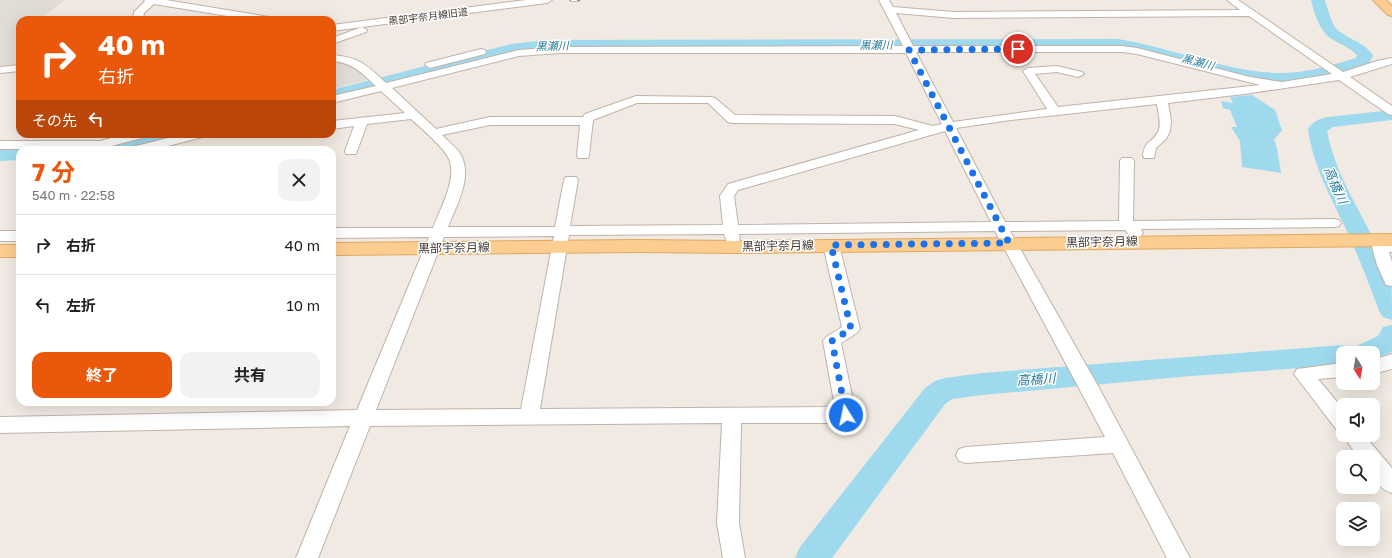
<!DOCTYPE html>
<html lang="ja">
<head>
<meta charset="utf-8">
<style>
	body { margin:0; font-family:"Golos Text","Noto Sans JP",sans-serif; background:#f2f2f2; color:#222; height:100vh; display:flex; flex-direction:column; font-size:15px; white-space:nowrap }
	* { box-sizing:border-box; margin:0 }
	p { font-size:13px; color:#767676 }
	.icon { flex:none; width:22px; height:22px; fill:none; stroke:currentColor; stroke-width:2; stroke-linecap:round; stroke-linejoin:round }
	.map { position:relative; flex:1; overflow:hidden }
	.side { position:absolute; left:16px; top:146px; width:320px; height:260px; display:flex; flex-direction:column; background:#fff; border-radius:12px; box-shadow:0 4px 16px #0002 }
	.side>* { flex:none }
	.hud { position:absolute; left:16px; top:16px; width:320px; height:122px; border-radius:12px; box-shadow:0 4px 16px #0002; background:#ea580c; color:#fff; overflow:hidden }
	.needle { width:26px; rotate:169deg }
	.controls { position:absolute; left:1336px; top:346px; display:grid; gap:8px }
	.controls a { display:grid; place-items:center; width:44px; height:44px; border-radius:8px; background:#fff; box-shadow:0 4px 16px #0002; font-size:20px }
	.pin { position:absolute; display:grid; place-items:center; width:34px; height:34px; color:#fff; margin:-17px; border:2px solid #fff; border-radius:50%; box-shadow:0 1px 4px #0007 }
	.me { position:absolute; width:44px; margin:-22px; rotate:350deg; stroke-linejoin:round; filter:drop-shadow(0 0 3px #0008) }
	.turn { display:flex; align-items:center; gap:14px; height:84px; padding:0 16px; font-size:18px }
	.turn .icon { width:52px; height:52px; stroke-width:2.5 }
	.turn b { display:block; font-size:28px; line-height:34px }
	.then { display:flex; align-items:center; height:38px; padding:0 16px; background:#0003; gap:8px; font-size:15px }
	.round { display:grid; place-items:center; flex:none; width:42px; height:42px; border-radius:12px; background:#f2f2f2 }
	.overview { display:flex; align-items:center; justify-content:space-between; height:68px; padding:0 16px }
	h1 { font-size:24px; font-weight:700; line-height:30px; color:#ea580c }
	.primary-button { display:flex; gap:8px; margin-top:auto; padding:8px 16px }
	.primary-button a { flex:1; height:46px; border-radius:12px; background:#ea580c; color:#fff; font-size:16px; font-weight:700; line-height:46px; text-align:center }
	.primary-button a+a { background:#f2f2f2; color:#222 }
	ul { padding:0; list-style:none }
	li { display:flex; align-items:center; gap:12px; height:60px; padding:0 16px; border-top:1px solid #e0e0e0 }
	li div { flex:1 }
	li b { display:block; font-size:15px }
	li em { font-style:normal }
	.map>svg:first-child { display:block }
	.industrial { fill:#e2dcd7 }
	.water { fill:#9ed9ee }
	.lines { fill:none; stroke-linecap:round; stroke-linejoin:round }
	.river { fill:#9ed9ee; fill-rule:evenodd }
	.minor-casing { stroke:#bfb3a8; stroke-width:2 }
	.major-casing { stroke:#e0a760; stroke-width:2 }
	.minor { fill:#fff; fill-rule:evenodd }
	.major { fill:#fccd90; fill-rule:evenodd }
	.rail-casing { stroke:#929292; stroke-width:3 }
	.rail { stroke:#fff; stroke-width:2; stroke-dasharray:6; stroke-linecap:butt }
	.route { stroke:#1a73e8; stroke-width:7; stroke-dasharray:0 12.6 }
	.labels { text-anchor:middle; stroke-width:3; stroke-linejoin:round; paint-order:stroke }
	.far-street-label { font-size:10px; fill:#423a33; stroke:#fff }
	.far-water-label { font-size:11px; font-style:italic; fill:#2c7c9b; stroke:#fff }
	.street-label { font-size:12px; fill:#423a33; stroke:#fff }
	.water-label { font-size:13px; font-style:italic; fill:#2c7c9b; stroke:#fff }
</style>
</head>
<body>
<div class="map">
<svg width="1392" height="558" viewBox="0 0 1392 558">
	<rect width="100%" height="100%" fill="#f1eae2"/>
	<g class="industrial">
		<path d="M 0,0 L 65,0 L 39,20 L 20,20 L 20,66 L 0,68 Z"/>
		<path d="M 332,60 L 344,62 L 355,68 L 368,80 L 332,89 Z"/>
	</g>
	<path class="water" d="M 1252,95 L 1275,110 L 1282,130 L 1274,140 L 1277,148 L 1281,173 L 1242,167 L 1240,141 L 1231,127 L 1237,127 L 1230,110 L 1223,108 L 1221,101 L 1233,103 L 1230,97 Z"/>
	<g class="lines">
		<g class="river">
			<path d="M 1311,0 L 1325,0 C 1328,9 1330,19 1335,27 C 1345,39 1362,40 1373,55 L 1369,64 C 1339,74 1308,84 1276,83 C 1222,81 1171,57 1118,49 L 547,50 L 511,54 L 332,100 L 332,90 L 511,44 L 547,40 L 1118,39 C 1170,47 1223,71 1276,73 C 1303,74 1330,66 1356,58 L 1357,55 C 1350,48 1342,45 1333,40 C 1319,31 1315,15 1311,0 Z"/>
			<path d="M 1392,110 L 1392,120 L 1333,127 L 1327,131 C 1337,185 1374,228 1391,280 C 1392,290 1392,309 1392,320 L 1383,317 L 1379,311 C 1369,283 1358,256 1346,229 C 1330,196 1313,165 1308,129 C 1312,122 1320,118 1328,117 Z"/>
			<path d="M 144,134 L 179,134 L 177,138 L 124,150 L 88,150 L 91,146 Z"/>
			<path d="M 20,148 L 27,150 L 20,150 L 20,160 L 0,161 L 0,149 Z"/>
			<path d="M 1392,325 L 1392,352 L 1373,359 L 1373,353 L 1343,353 L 1343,365 L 1191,376 L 982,395 L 952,399 L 945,404 L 832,558 L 795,558 L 800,547 L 925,388 L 935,381 L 945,378 L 982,373 L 1343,345 L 1352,348 L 1378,336 L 1383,327 Z"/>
		</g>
		<g class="minor-casing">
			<g id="minor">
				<path d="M 144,0 L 166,0 L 269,17 L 274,20 L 252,20 L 154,4 L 144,13 L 143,20 L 133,20 L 134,12 L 145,1 Z"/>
				<path d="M 526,0 L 552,0 L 547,3 L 362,27 L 367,30 L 366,32 L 332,44 L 332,38 L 362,27 L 332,31 L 332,25 Z"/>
				<path d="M 879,0 L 889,0 L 893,7 L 954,12 L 1240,10 L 1227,0 L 1238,0 L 1343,72 L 1377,61 L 1392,58 L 1392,64 L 1350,77 L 1392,106 L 1392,115 L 1388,114 L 1339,80 L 1244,94 L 1168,103 L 1171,121 L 1170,131 L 1166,139 L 1156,148 L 1154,158 L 1144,158 L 1143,155 C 1145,140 1152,143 1158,132 C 1162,124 1158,113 1157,104 L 1011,120 L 956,128 L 1005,222 L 1119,221 L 1120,161 L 1122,158 L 1132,158 L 1134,161 L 1133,221 L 1334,219 L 1339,220 L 1341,223 L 1339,226 L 1334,227 L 1141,229 L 1143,233 L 1141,236 C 1133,238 1130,236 1125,230 L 1010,231 L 1098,386 L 1190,558 L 1167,558 L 1113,453 L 966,463 L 959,461 L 956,455 L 959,449 L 966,447 L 1105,437 L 995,231 L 739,234 L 740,240 L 737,243 L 732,245 L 727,243 L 724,234 L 569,235 L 540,409 L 835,407 L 823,341 L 826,337 L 842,327 L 823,245 L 826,242 L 831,240 L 836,242 L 839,245 L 860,329 L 857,333 L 841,343 L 856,415 L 853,420 L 846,423 L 741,423 L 739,523 L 745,558 L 723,558 L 717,523 L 722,423 L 370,426 L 318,558 L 296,558 L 350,426 L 0,433 L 0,417 L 357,410 L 429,237 L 332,238 L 332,228 L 433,228 C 440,209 459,176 448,157 C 443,147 420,127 411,119 L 367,124 L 356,154 L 346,154 L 345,151 L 354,126 L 332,129 L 332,121 L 405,113 L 381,91 L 332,103 L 332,96 L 376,86 C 361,72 353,63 332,61 L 332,55 C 359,57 367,65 386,83 L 519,50 L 559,47 L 903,46 ZM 896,13 L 954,18 L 1249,16 L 1332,74 L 1282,82 L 1250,77 L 1137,48 L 1122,46 L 913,46 ZM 916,52 L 1122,52 L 1137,54 L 1260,85 L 1058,107 L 1035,74 L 1057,72 L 1078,77 L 1084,74 L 1082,72 L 1057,66 L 1028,68 L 1023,71 L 1047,109 L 953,122 ZM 559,53 L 906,53 L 942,124 L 933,126 L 895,116 L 735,115 L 715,98 L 711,97 L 636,96 L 585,114 L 583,117 L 490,117 L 436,129 L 392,88 L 519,56 ZM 637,103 L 708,103 L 728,122 L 732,123 L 895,124 L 919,130 L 728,184 L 720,196 L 723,225 L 570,226 L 578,180 L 576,177 L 566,177 L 564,180 L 555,227 L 448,227 C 456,206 473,178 461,155 C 457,148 448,141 442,135 L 490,125 L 580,125 L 577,155 L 578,158 L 588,158 L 589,155 L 593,120 ZM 945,131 L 991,222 L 738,225 L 734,196 L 738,190 ZM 554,236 L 521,409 L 376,410 L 444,237 Z"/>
				<path d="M 481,49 L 485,50 L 486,52 L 485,54 L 430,68 L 425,65 L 426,63 Z"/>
				<path d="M 20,65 L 20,71 L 0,73 L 0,67 Z"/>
				<path d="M 127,134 L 144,135 L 142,138 L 100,149 L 0,149 L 0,141 L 100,141 Z"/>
				<path d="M 184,134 L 205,134 L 203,137 L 152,150 L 131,150 L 132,147 Z"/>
				<rect x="0" y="231" width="20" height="10"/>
				<path d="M 1380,242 L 1392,242 L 1392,252 L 1389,252 L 1392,262 L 1392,286 L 1386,285 L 1377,265 L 1372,247 L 1375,244 Z"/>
				<path d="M 1392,354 L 1392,369 L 1373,374 L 1373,360 Z"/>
				<path d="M 1343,363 L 1343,377 L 1318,379 L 1343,409 L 1343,431 L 1336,429 L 1294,374 L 1297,369 Z"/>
				<path d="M 1343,435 L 1364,435 L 1392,468 L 1392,493 C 1374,487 1373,474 1373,457 L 1358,457 Z"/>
			</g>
		</g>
		<g class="major-casing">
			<g id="major">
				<path d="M 1373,0 L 1386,0 L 1392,6 L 1392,16 L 1388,15 Z"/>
				<path d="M 1392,234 L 1392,246 L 733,253 L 638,252 L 332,255 L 332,243 L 638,240 L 733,241 Z"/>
				<rect x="0" y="245" width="20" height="12"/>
			</g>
		</g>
		<use href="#minor" class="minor"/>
		<use href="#major" class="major"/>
		<g class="rail-casing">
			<path id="rail" d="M 571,0 L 579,0"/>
		</g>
		<use href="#rail" class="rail"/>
	</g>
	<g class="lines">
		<path class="route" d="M 846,415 L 832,341 L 851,329 L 831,245 L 1009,243 L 909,50 L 1018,49"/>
	</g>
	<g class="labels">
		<g class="far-street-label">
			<text transform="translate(428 16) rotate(-7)" y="4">黒部宇奈月線旧道</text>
		</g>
		<g class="far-water-label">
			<text x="876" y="49">黒瀬川</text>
			<text transform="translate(552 46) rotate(-2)" y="4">黒瀬川</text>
			<text transform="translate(1198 62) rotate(15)" y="4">黒瀬川</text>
		</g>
		<g class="street-label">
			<text transform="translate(1102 242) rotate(-1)" y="4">黒部宇奈月線</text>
			<text transform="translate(778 246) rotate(-1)" y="4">黒部宇奈月線</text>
			<text transform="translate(454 248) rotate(-1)" y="4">黒部宇奈月線</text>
		</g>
		<g class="water-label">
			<text transform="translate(1336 185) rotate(67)" y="5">高橋川</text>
			<text transform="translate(1036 379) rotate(-4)" y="5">高橋川</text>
		</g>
	</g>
</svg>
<div class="controls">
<a><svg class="needle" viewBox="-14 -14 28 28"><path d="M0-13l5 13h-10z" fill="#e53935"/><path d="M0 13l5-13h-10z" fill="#767676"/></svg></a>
<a><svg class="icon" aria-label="sound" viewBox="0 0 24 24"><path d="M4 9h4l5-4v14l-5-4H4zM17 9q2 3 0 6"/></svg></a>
<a><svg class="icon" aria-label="search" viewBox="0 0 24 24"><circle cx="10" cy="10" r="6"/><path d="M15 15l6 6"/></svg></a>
<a><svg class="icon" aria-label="layers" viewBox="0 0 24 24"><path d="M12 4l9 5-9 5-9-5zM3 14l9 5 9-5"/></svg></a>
</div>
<div class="pin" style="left:1018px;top:49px;background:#d93025"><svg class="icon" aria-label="arrive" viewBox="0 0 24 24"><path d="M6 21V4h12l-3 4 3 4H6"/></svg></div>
<svg class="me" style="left:846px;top:415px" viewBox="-20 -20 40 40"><circle r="17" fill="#1a73e8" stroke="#fff" stroke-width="3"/><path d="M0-11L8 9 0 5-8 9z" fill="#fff"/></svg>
<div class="hud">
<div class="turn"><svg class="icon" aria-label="right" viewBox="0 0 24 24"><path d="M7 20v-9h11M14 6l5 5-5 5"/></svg><div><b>40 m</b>右折</div></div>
<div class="then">その先<svg class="icon" aria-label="left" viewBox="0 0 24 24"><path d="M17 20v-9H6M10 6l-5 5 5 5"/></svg></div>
</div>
<section class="side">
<div class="overview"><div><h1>7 分</h1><p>540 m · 22:58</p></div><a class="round"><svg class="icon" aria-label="close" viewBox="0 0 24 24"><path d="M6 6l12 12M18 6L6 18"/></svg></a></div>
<ul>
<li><svg class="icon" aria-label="right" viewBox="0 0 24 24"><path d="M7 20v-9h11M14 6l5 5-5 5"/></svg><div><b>右折</b></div><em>40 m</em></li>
<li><svg class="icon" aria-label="left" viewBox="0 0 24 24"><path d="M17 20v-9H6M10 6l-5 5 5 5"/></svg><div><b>左折</b></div><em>10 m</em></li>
</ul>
<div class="primary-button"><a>終了</a><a>共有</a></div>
</section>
</div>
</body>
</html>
